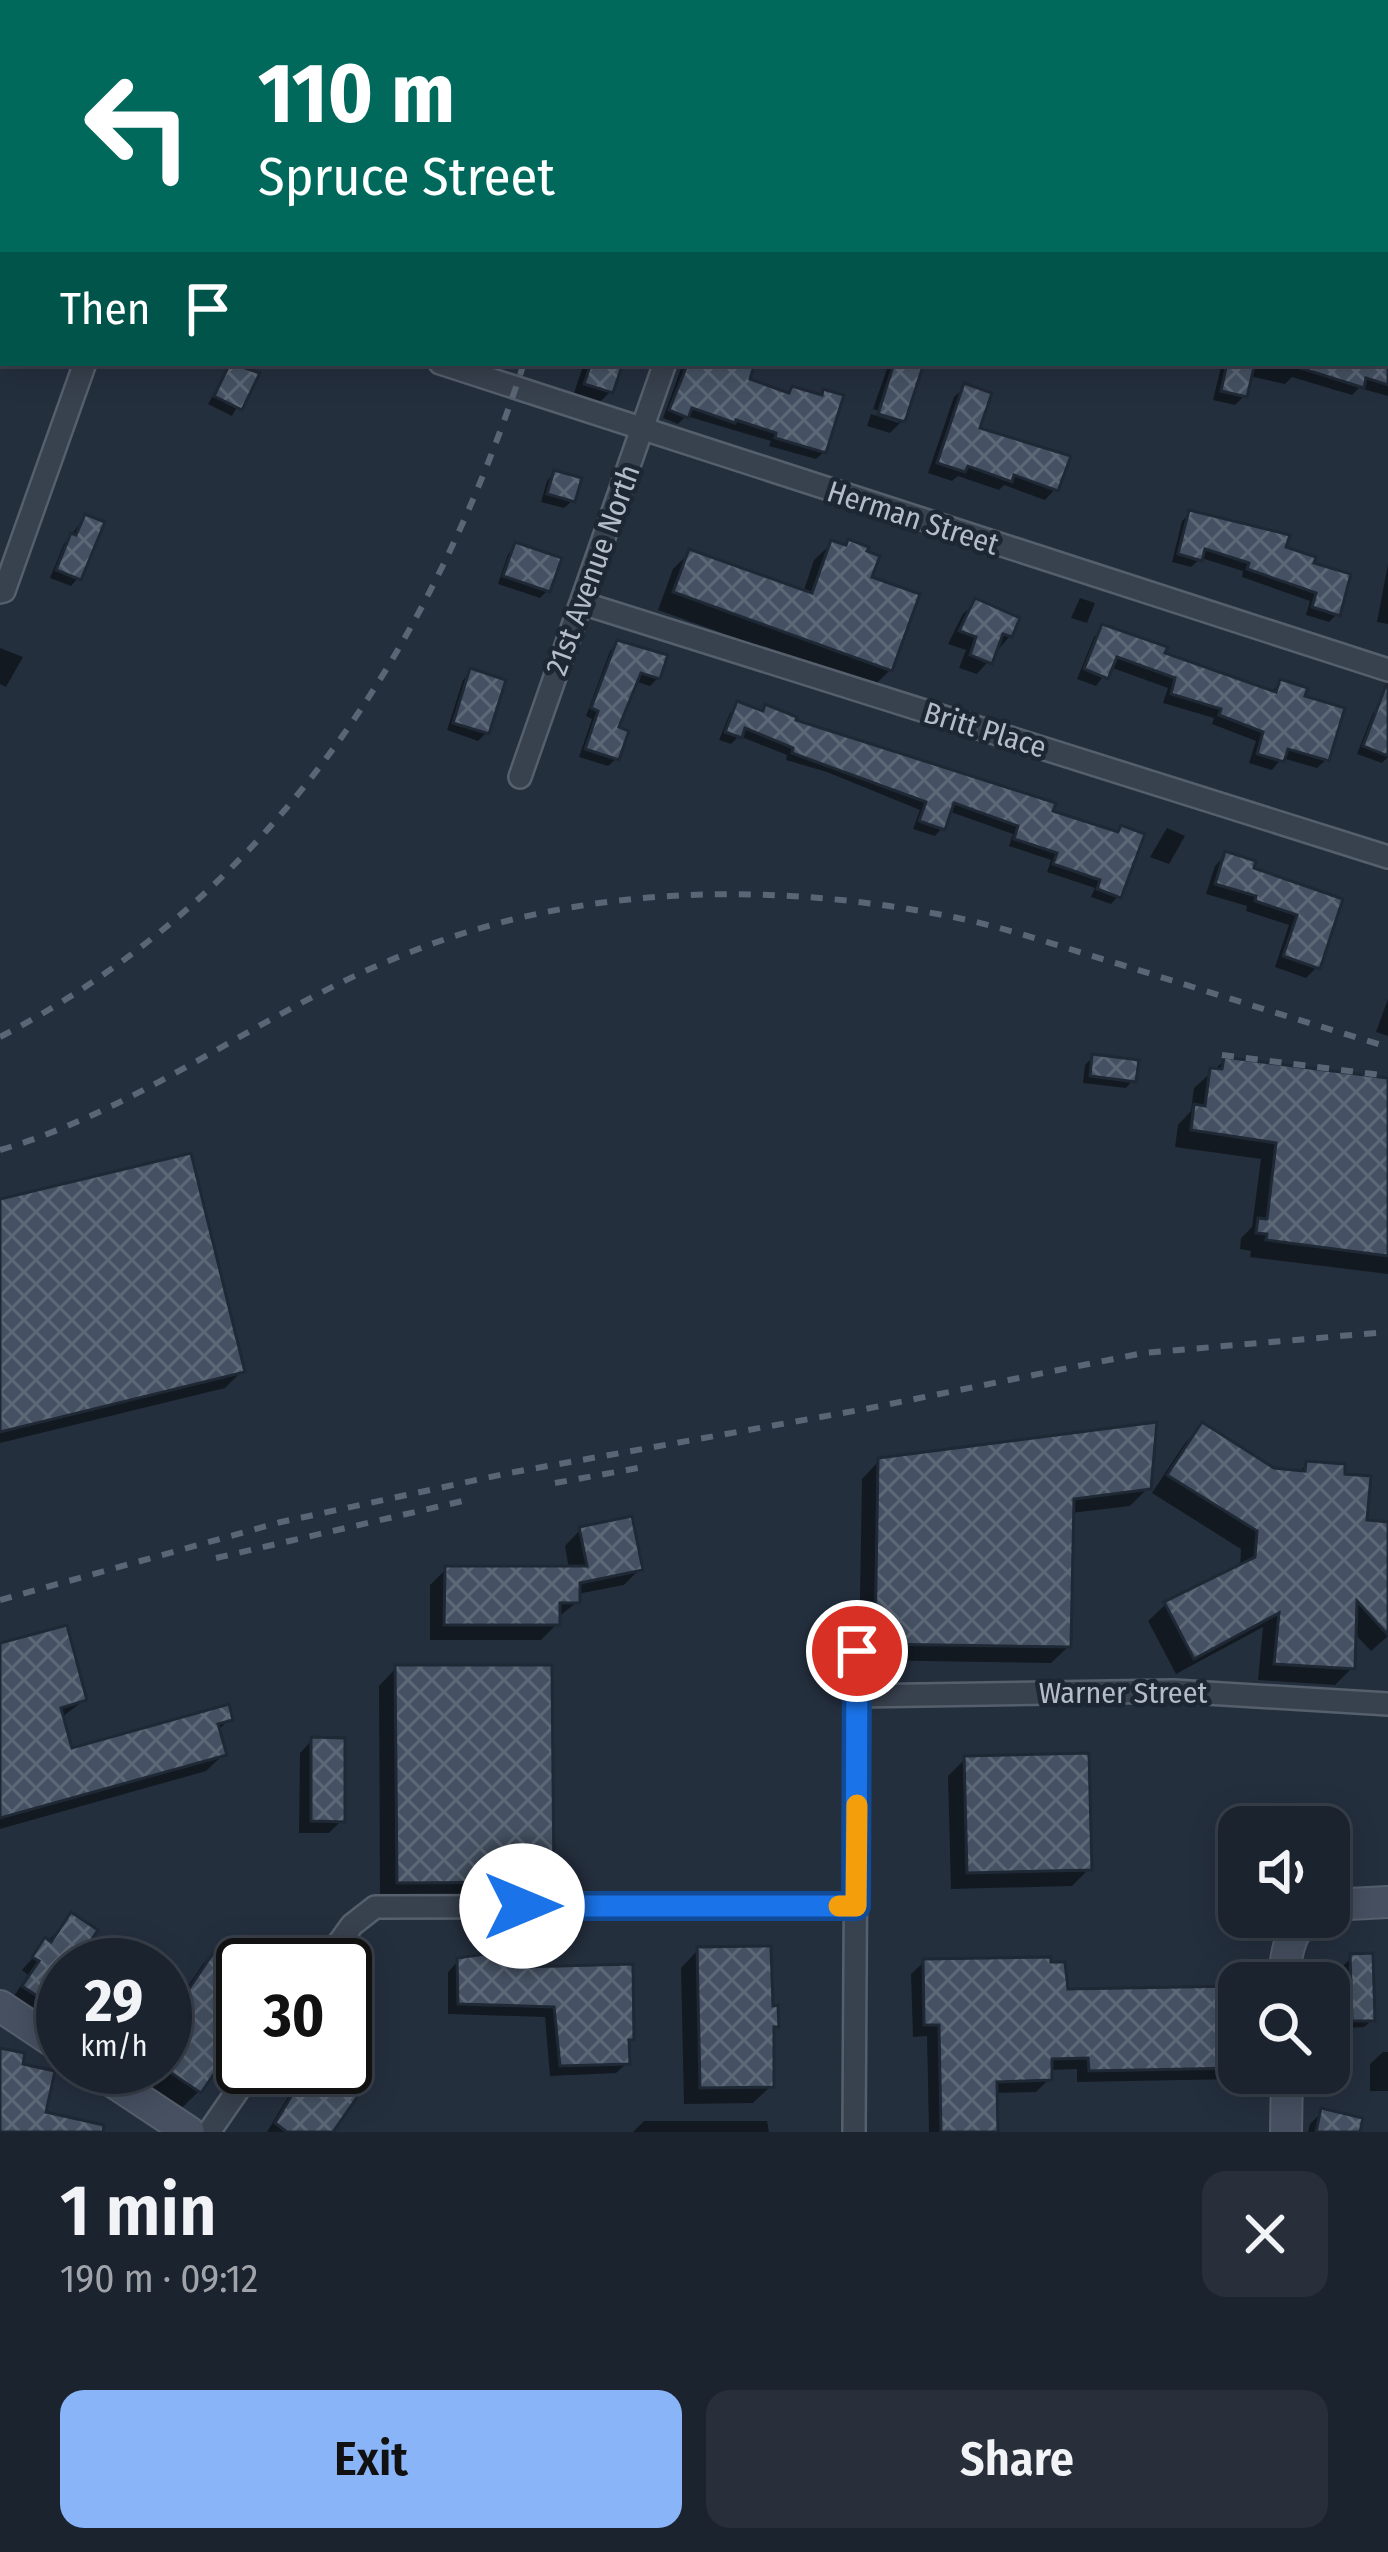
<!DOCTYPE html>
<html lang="en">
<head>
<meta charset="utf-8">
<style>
	body { margin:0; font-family:"Fira Sans Condensed",sans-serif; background:#282f3a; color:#f1f3f6; height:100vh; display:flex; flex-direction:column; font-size:45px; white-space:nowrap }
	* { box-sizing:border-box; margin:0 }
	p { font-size:39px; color:#a0a4aa }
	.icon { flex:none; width:66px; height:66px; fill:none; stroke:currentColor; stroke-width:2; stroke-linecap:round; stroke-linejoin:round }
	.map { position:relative; height:2132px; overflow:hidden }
	.panel { display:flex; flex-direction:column; background:#1b232e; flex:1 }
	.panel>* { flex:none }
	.hud { position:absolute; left:0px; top:0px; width:1389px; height:366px; box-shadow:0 6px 30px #0003,0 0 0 3px #39404a; background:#00695c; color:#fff; overflow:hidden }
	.controls { position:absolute; left:1218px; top:1806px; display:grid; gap:24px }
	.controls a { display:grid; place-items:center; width:132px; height:132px; border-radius:24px; background:#1b232e; box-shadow:0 6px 30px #0003,0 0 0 3px #39404a; font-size:60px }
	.speed { position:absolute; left:36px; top:1938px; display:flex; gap:24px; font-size:60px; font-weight:700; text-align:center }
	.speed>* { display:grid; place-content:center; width:156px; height:156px; border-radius:50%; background:#1b232e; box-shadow:0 6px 30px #0003,0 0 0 3px #39404a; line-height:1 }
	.speed small { font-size:30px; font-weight:400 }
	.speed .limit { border:6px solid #111; border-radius:18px; background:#fff; color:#111 }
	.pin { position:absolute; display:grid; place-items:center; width:102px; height:102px; color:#fff; margin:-51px; border:6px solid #fff; border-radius:50%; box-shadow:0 3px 12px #0007 }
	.me { position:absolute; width:132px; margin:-66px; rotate:90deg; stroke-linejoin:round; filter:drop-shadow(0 0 9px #0008) }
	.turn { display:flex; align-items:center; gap:42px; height:252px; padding:0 60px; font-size:54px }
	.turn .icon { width:156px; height:156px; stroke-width:2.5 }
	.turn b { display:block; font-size:84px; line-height:102px }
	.then { display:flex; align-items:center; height:114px; padding:0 60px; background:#0003; gap:24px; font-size:45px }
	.round { display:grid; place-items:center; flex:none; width:126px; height:126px; border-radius:24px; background:#282f3a }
	.summary { display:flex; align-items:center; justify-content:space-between; height:204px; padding:0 60px }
	h1 { font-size:72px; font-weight:600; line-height:90px }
	.action { display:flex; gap:24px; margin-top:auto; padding:24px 60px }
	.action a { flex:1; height:138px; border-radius:24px; background:#8ab4f8; color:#111; font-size:48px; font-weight:600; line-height:138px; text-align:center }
	.action a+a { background:#282f3a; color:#f1f3f6 }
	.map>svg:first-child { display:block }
	.shadow { fill:#0007 }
	.building { fill:url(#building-cross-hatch); stroke:#1f2835; stroke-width:3 }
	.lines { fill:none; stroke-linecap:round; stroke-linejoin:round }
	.street-casing { stroke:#565f6c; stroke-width:26 }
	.secondary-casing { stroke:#565f6c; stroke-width:34 }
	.street { stroke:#38414e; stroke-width:21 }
	.secondary { stroke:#465061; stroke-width:30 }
	.rail { stroke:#5a6575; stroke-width:6; stroke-dasharray:12 12; stroke-linecap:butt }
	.route-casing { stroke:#114b97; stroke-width:30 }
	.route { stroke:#1a73e8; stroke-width:21 }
	.slow { stroke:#f59e0b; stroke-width:21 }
	.labels { text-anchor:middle; stroke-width:9; stroke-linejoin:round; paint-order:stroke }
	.street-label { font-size:30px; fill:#b4bcc9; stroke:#1d2633 }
</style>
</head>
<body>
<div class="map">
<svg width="1388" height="2132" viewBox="0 0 1388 2132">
	<defs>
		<pattern id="building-cross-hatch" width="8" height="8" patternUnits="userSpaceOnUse" patternTransform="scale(3)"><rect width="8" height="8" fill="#455162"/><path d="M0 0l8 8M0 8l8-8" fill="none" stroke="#5d6877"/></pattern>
	</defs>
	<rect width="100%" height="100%" fill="#242f3e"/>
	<g class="shadow">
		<path d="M 161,0 L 276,0 L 275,3 Z"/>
		<path d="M 1330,0 L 1388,0 L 1388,16 L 1386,3 Z"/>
		<path d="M 0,83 L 3,84 L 3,155 L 0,154 Z"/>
		<path d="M 1388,354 L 1388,396 L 1359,388 L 1352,395 L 1292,377 L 1285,384 L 1249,376 L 1244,396 L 1235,405 L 1213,400 L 1222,363 L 1386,363 Z"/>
		<path d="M 232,363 L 256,374 L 232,416 L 208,404 Z"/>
		<path d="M 584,363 L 620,363 L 610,392 L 598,404 L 573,396 Z"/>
		<path d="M 683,363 L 735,363 L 746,381 L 787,395 L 792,389 L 819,397 L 824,392 L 824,452 L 816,459 L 769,446 L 771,441 L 686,416 L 678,424 L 663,418 Z"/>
		<path d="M 889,363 L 921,363 L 902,421 L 890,433 L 867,426 L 871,414 L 899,423 L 899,417 L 873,409 Z"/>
		<path d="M 965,387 L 977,430 L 1055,489 L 1045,500 L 1004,485 L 999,490 L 958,476 L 952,481 L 928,473 L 954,397 Z"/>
		<path d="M 554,473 L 572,501 L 564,508 L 541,502 L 547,481 Z"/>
		<path d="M 1190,513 L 1282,549 L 1310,565 L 1337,614 L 1329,622 L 1306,615 L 1310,601 L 1242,577 L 1243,571 L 1201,558 L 1191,567 L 1172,562 L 1182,521 Z"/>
		<path d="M 85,517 L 78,578 L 71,586 L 50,578 L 64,544 Z"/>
		<path d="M 832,543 L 869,579 L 890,670 L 873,687 L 658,610 L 673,569 L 690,552 L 803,593 L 814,560 Z"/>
		<path d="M 516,546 L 548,590 L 540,598 L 498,584 L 508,554 Z"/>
		<path d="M 1388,564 L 1388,624 L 1377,622 Z"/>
		<path d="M 1080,598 L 1095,603 L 1087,623 L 1071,618 Z"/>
		<path d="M 976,602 L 1010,636 L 977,674 L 959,668 L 966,650 L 948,644 L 963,614 Z"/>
		<path d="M 1103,628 L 1161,655 L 1270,693 L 1281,683 L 1301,698 L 1327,759 L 1317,768 L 1282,758 L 1272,770 L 1249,763 L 1256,741 L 1212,724 L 1214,718 L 1163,703 L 1168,688 L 1110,667 L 1096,686 L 1077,679 L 1094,637 Z"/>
		<path d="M 618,643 L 658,678 L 650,686 L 634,681 L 615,729 L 616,759 L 608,766 L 579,757 L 592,719 L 586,716 L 610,651 Z"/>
		<path d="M 0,648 L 23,657 L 6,687 L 0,684 Z"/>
		<path d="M 471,672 L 486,733 L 478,741 L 447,730 L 463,680 Z"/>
		<path d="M 738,705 L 760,713 L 766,708 L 792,722 L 1050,813 L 1118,896 L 1111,904 L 1091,897 L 1095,888 L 1047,872 L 1051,860 L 1009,846 L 1013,834 L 948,811 L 942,828 L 935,836 L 913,829 L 920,810 L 827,772 L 786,760 L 787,755 L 739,736 L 731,744 L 719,740 L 730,713 Z"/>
		<path d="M 1381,705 L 1388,708 L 1388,757 L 1382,763 L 1357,754 L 1373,713 Z"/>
		<path d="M 1167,828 L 1185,836 L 1169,864 L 1150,857 Z"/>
		<path d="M 1225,855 L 1250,870 L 1339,901 L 1317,967 L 1306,978 L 1275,967 L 1289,925 L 1246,911 L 1247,906 L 1206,894 L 1215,866 Z"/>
		<path d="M 1388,999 L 1388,1036 L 1376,1032 Z"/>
		<path d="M 1093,1057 L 1133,1080 L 1126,1088 L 1083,1083 L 1085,1065 Z"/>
		<path d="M 1225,1060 L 1388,1081 L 1388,1274 L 1250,1257 L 1251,1251 L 1240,1249 L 1241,1238 L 1252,1227 L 1261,1159 L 1175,1147 L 1178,1125 L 1191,1111 L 1194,1088 Z"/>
		<path d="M 0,1202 L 242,1371 L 225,1388 L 0,1443 Z"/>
		<path d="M 1202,1426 L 1273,1471 L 1298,1473 L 1307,1464 L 1364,1523 L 1388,1525 L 1388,1636 L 1371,1651 L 1353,1632 L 1352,1668 L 1335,1685 L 1258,1680 L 1263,1627 L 1176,1674 L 1148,1621 L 1166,1604 L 1240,1568 L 1241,1549 L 1152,1493 L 1185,1443 Z"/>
		<path d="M 879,1461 L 1148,1488 L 1130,1506 L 1071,1513 L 1069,1646 L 1051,1663 L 859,1660 L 862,1479 Z"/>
		<path d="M 580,1530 L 640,1569 L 624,1585 L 577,1594 L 577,1602 L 557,1618 L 557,1624 L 541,1640 L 430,1640 L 430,1585 L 446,1569 L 569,1569 L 565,1546 Z"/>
		<path d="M 0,1646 L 84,1700 L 61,1718 L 70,1751 L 230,1719 L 217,1731 L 224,1754 L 206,1771 L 0,1829 Z"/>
		<path d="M 396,1668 L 550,1881 L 533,1898 L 380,1899 L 379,1686 Z"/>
		<path d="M 312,1740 L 342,1820 L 329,1833 L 299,1833 L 300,1753 Z"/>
		<path d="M 965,1759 L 1089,1869 L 1072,1886 L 951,1889 L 948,1776 Z"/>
		<path d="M 71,1916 L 71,1965 L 63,1965 L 63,1991 L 34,2014 L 12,1999 L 28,1975 L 22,1970 Z"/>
		<path d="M 220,1947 L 247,1965 L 243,1965 L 243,2026 L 199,2091 L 182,2108 L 129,2073 L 133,2067 L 165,2067 L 165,2020 L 203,1964 Z"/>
		<path d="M 698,1950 L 771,2009 L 776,2026 L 771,2030 L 771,2086 L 753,2103 L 684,2104 L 681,1968 Z"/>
		<path d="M 1352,1957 L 1372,2020 L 1364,2027 L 1345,2028 L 1344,1965 Z"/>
		<path d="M 458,1961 L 520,1970 L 631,2038 L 626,2043 L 627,2063 L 616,2073 L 550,2076 L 545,2017 L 448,2014 L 448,1972 Z"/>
		<path d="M 924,1962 L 1065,1992 L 1239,1989 L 1239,2073 L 1243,2073 L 1237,2079 L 1077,2082 L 1077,2069 L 1049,2070 L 1049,2079 L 1036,2092 L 994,2093 L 995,2132 L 929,2132 L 927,2036 L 913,2037 L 911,1974 Z"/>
		<path d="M 1383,2052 L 1388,2052 L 1388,2091 L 1370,2091 L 1370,2064 Z"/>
		<path d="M 293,2067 L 340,2067 L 329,2132 L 267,2132 L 294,2087 Z"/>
		<path d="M 1322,2112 L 1357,2132 L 1308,2132 L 1310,2124 Z"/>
		<path d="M 644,2121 L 767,2121 L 769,2132 L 633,2132 Z"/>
	</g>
	<g class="building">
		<path d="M 230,363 L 260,373 L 242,410 L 214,396 Z"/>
		<path d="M 591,363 L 623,363 L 613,393 L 584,384 Z"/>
		<path d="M 688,363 L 744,363 L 754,366 L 750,379 L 789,393 L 792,386 L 822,395 L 823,389 L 844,395 L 826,453 L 775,438 L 776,433 L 736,420 L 735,423 L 692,408 L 688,418 L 669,410 Z"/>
		<path d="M 894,363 L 924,363 L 905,422 L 878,414 Z"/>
		<path d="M 1227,363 L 1255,363 L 1247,397 L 1221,391 Z"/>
		<path d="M 1298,363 L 1388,363 L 1388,385 L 1366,378 L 1364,388 L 1297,367 Z"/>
		<path d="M 964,383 L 992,393 L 980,428 L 1071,456 L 1058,491 L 1014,475 L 1012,482 L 968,466 L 965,472 L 937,463 Z"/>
		<path d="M 554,470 L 582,478 L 575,502 L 547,494 Z"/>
		<path d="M 1189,510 L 1290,535 L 1286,547 L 1316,557 L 1314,563 L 1351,574 L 1340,616 L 1312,607 L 1316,593 L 1247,569 L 1249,563 L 1205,549 L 1202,561 L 1178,554 Z"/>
		<path d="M 85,514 L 105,522 L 81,580 L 56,570 L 71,533 L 76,535 Z"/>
		<path d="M 848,539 L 869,547 L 867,551 L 880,556 L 872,577 L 920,594 L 892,671 L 673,592 L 689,549 L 812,593 L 831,540 L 846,545 Z"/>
		<path d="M 515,542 L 562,558 L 550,592 L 503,576 Z"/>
		<path d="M 975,598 L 1020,618 L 1012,637 L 1003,634 L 992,664 L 970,655 L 976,637 L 959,631 Z"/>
		<path d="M 1102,624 L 1168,647 L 1165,653 L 1276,692 L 1280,679 L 1308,688 L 1305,696 L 1345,708 L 1329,761 L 1288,749 L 1284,762 L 1257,754 L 1263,732 L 1219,715 L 1221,709 L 1171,694 L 1175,678 L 1117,657 L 1108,679 L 1084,669 Z"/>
		<path d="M 617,640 L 668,655 L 660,679 L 641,673 L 619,727 L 629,731 L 619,760 L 585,749 L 598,711 L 591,708 Z"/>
		<path d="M 470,668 L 506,680 L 489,734 L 453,723 Z"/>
		<path d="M 1386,685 L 1388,685 L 1388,756 L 1363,746 Z"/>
		<path d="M 737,701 L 763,711 L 765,704 L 797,717 L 796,720 L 1056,803 L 1053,811 L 1118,832 L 1121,825 L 1145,834 L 1121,898 L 1097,889 L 1100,880 L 1053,864 L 1057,853 L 1014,839 L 1018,826 L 954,803 L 945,830 L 919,821 L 926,802 L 792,753 L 793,748 L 745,728 L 742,738 L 725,732 Z"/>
		<path d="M 1225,851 L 1256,861 L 1254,868 L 1343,899 L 1320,969 L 1283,956 L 1297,915 L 1255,901 L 1256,896 L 1215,884 Z"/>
		<path d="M 1092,1054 L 1139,1060 L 1136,1082 L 1090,1076 Z"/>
		<path d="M 1224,1057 L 1388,1078 L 1388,1256 L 1266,1240 L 1267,1234 L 1256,1233 L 1258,1218 L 1267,1219 L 1276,1143 L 1191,1130 L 1194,1104 L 1205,1106 L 1210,1068 L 1222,1069 Z"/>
		<path d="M 191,1153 L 245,1372 L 0,1432 L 0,1199 Z"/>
		<path d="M 1157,1422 L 1151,1489 L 1074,1499 L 1071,1647 L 875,1644 L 878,1458 Z"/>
		<path d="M 1202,1422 L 1274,1468 L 1305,1471 L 1306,1461 L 1345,1464 L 1345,1474 L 1371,1476 L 1367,1520 L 1388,1522 L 1388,1635 L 1357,1601 L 1355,1669 L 1274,1664 L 1279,1613 L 1194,1659 L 1164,1602 L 1255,1557 L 1257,1531 L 1167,1475 Z"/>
		<path d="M 632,1516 L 643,1570 L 580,1583 L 580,1603 L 560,1603 L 560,1625 L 444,1625 L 445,1566 L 587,1566 L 579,1527 Z"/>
		<path d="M 67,1625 L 87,1700 L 61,1708 L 72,1748 L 229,1704 L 233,1720 L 218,1724 L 227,1755 L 0,1818 L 0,1643 Z"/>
		<path d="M 395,1665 L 552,1665 L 554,1882 L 397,1883 Z"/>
		<path d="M 311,1737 L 345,1738 L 345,1822 L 311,1821 Z"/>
		<path d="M 1089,1753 L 1092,1870 L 967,1873 L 964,1756 Z"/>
		<path d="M 71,1912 L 98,1930 L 75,1965 L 63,1965 L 63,1983 L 49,2004 L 22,1986 L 39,1961 L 32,1957 L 45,1937 L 51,1942 Z"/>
		<path d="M 220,1943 L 243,1959 L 243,2031 L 201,2093 L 165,2069 L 165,2024 Z"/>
		<path d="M 771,1946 L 773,2006 L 778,2005 L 779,2027 L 774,2027 L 774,2087 L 700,2088 L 697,1947 Z"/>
		<path d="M 1373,1953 L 1375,2021 L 1352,2021 L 1350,1954 Z"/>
		<path d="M 485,1954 L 523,1954 L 523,1967 L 633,1964 L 634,2040 L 629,2040 L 630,2064 L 560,2066 L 554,2007 L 458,2004 L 457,1958 Z"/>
		<path d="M 1051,1957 L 1051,1962 L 1065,1962 L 1068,1989 L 1239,1986 L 1239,2068 L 1089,2071 L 1088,2058 L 1052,2059 L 1052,2080 L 997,2082 L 998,2132 L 941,2132 L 939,2025 L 924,2025 L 923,1959 Z"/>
		<path d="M 0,2048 L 25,2053 L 23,2064 L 55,2071 L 46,2112 L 104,2125 L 103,2132 L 0,2132 Z"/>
		<path d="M 309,2067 L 343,2067 L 343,2082 L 360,2093 L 333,2132 L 287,2132 L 275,2123 Z"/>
		<path d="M 1321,2108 L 1363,2118 L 1360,2132 L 1316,2132 Z"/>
	</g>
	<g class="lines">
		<g class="street-casing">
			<g id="street">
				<path d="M 486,0 L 495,3"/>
				<path d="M 784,3 L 785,0"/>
				<path d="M 0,214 L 3,215"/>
				<path d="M 1386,294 L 1388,295"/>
				<path d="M 440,363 L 1388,670"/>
				<path d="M 0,592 L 4,591 L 85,363"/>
				<path d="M 582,603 L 1388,857"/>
				<path d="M 520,777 L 665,363"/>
				<path d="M 857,1696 L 1174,1691 L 1388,1704"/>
				<path d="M 323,1965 L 352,1925 L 375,1907 L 856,1906"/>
				<path d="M 209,2132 L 254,2067"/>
				<path d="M 854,2132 L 857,1651"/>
			</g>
		</g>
		<g class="secondary-casing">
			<g id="secondary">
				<path d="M 1329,1905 L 1388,1902"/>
				<path d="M 1285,1983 C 1284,1960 1289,1932 1307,1917"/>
				<path d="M 0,2006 L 63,2048"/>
				<path d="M 91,2067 L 189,2132"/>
				<path d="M 1286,2132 L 1287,2073"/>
			</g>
		</g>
		<use href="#street" class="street"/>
		<use href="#secondary" class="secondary"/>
		<g class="rail">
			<path d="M 643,3 L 644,0"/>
			<path d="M 0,1037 C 274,894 431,648 524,363"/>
			<path d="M 1222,1055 L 1388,1076"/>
			<path d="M 0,1150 C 147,1107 266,1008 408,953 C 580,884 773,881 953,917 C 1009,928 1064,948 1119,964 C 1209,992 1298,1020 1388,1047"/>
			<path d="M 555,1483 L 638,1468"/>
			<path d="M 216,1558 L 467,1500"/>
			<path d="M 0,1600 L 281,1522 L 509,1473 L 865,1409 L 1143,1353 L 1388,1332"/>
		</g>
	</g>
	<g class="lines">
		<g class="route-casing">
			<path id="route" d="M 522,1906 L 856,1906 L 857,1651"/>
		</g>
		<use href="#route" class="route"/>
		<path class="slow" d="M 839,1906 L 856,1906 L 857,1805"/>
	</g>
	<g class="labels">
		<g class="street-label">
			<text transform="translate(913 518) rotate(18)" y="10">Herman Street</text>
			<text transform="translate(593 570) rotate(-70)" y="10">21st Avenue North</text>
			<text transform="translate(985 730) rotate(17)" y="10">Britt Place</text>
			<text x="1123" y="1703">Warner Street</text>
		</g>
	</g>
</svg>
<div class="controls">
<a><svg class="icon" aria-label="sound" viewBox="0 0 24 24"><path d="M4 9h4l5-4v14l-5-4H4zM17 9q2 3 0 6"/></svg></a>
<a><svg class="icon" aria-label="search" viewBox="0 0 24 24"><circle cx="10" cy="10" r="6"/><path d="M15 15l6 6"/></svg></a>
</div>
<div class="speed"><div>29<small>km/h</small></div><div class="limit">30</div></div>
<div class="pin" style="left:857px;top:1651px;background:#d93025"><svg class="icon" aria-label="arrive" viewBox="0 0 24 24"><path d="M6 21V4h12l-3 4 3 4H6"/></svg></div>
<svg class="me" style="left:522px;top:1906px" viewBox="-20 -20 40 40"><circle r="19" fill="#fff"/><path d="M0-13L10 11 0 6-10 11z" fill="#1a73e8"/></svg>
<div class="hud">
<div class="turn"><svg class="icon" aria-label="left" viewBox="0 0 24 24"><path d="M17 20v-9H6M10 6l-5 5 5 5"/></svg><div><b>110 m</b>Spruce Street</div></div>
<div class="then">Then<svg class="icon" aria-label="arrive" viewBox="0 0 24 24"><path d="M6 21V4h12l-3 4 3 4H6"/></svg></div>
</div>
</div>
<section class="panel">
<div class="summary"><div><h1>1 min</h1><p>190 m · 09:12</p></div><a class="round"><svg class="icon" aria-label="close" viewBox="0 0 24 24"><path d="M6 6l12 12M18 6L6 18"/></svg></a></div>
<div class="action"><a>Exit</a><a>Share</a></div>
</section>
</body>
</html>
